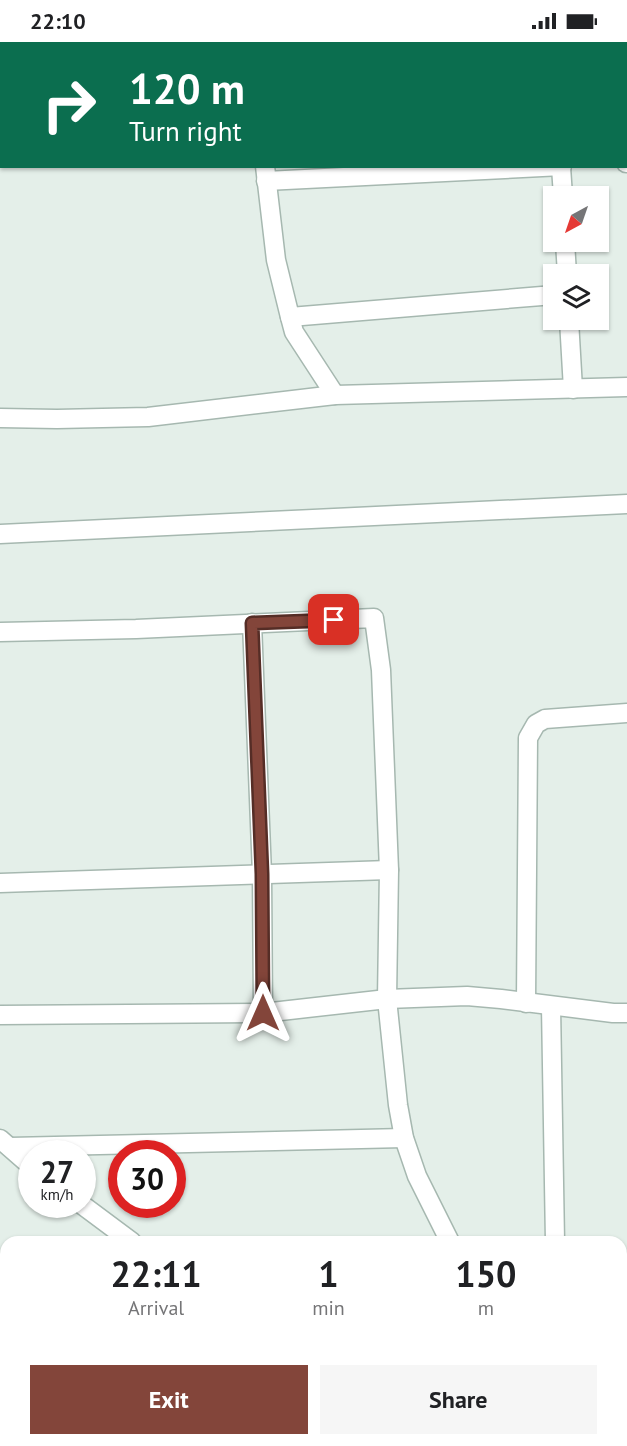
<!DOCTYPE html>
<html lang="en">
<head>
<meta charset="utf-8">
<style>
	body { margin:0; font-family:"PT Sans",sans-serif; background:#f6f6f6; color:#202124; height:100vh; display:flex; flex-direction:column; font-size:22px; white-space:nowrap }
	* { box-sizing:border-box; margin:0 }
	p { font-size:20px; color:#757577 }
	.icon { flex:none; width:33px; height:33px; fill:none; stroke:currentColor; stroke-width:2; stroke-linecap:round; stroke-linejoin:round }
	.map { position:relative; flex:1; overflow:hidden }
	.sheet { position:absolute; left:0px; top:1194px; width:627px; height:210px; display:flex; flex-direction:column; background:#fff; border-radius:18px 18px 0 0; box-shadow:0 2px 4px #0004 }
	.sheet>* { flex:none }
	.hud { position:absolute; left:0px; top:0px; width:627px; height:126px; box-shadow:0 2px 4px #0004; background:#0b6e4f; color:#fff; overflow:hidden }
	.needle { width:39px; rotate:220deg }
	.controls { position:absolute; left:543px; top:144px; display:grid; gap:12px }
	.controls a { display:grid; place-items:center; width:66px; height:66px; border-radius:0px; background:#fff; box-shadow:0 2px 4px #0004; font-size:30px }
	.speed { position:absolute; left:18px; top:1098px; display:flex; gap:12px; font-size:30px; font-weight:700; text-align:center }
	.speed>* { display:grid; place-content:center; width:78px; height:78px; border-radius:50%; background:#fff; box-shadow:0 2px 4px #0004; line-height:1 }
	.speed small { font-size:15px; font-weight:400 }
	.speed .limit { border:9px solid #d22; background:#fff; color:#111 }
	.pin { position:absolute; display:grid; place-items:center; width:51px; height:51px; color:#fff; margin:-26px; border-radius:12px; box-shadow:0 3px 9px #0006 }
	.me { position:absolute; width:66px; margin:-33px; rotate:0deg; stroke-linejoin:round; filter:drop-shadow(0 0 4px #0008) }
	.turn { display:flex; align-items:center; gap:21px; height:126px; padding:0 30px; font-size:27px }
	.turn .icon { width:78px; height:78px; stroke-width:2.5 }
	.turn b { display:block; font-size:42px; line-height:51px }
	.eta { display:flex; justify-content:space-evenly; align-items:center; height:102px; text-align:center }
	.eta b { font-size:36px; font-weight:600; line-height:42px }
	.action { display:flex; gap:12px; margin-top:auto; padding:12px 30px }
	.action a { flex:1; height:69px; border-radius:0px; background:#83453a; color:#fff; font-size:24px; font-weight:600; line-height:69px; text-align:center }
	.action a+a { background:#f6f6f6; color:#202124 }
	.status { display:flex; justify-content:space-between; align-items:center; height:42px; padding:0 30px; background:#fff; direction:ltr }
	.status svg { height:16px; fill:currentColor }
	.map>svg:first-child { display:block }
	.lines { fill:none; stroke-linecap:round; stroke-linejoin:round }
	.minor-casing { stroke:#a6b8b0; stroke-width:21 }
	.minor { stroke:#fff; stroke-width:18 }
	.route-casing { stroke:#552d26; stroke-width:15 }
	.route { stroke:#83453a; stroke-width:10 }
</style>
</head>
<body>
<div class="status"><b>22:10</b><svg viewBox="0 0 49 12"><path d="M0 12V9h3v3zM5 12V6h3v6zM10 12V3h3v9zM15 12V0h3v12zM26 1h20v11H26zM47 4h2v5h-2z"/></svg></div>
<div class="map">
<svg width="627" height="1404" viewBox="0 0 627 1404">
	<rect width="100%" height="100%" fill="#e4efe9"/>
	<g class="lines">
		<g class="minor-casing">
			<g id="minor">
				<path d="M 122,0 L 122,2"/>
				<path d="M 253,2 L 265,0"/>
				<path d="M 0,13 L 2,13"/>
				<path d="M 626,121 L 627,121"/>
				<path d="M 265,124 L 276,218 L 290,275 L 294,290 L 335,353"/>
				<path d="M 561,125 L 563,154"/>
				<path d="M 266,139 L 562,124"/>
				<path d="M 565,200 L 567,232"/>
				<path d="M 290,275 L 554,253"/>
				<path d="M 569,278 L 573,347"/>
				<path d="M 0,376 L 57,377 L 148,375 L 335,353 L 627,345"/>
				<path d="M 0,492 L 627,462"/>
				<path d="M 252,581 L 262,832 L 263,971"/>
				<path d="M 0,590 L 136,587 L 374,576 L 381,628 L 389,828 L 387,957 L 398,1063 L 404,1096 L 417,1134 L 450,1200"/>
				<path d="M 0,841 L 389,828"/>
				<path d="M 526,961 L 528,696 L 536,682 L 545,677 L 627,671"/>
				<path d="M 551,964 L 555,1200"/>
				<path d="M 0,973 L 263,971 L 387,957 L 467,954 L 501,957 L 613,971 L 627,971"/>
				<path d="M 0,1097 L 32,1125"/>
				<path d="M 10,1105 L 404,1096"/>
				<path d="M 81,1162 L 132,1200"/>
				<path d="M 0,1241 L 6,1242"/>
				<path d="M 621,1355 L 627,1356"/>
				<path d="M 505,1398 L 515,1404"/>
				<path d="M 538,1398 L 540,1404"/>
			</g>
		</g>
		<use href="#minor" class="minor"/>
	</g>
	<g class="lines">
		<g class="route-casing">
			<path id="route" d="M 263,971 L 262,832 L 252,581 L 334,578"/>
		</g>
		<use href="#route" class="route"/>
	</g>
</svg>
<div class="controls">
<a><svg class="needle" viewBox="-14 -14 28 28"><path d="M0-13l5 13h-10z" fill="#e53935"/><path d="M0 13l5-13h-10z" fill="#757577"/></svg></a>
<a><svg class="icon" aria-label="layers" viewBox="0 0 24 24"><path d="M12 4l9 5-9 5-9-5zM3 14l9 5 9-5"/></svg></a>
</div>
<div class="speed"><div>27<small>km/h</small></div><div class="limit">30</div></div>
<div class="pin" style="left:334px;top:578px;background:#d93025"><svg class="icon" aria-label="arrive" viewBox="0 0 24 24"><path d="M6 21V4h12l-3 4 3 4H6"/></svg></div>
<svg class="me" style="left:263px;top:971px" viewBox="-20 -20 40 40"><path d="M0-17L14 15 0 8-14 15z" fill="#83453a" stroke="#fff" stroke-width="4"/></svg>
<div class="hud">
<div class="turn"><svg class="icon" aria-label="right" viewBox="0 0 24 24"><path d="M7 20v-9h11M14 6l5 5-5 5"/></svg><div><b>120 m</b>Turn right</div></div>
</div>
<section class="sheet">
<div class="eta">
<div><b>22:11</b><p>Arrival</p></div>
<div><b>1</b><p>min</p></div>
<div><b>150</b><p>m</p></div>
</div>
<div class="action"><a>Exit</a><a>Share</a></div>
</section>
</div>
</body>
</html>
